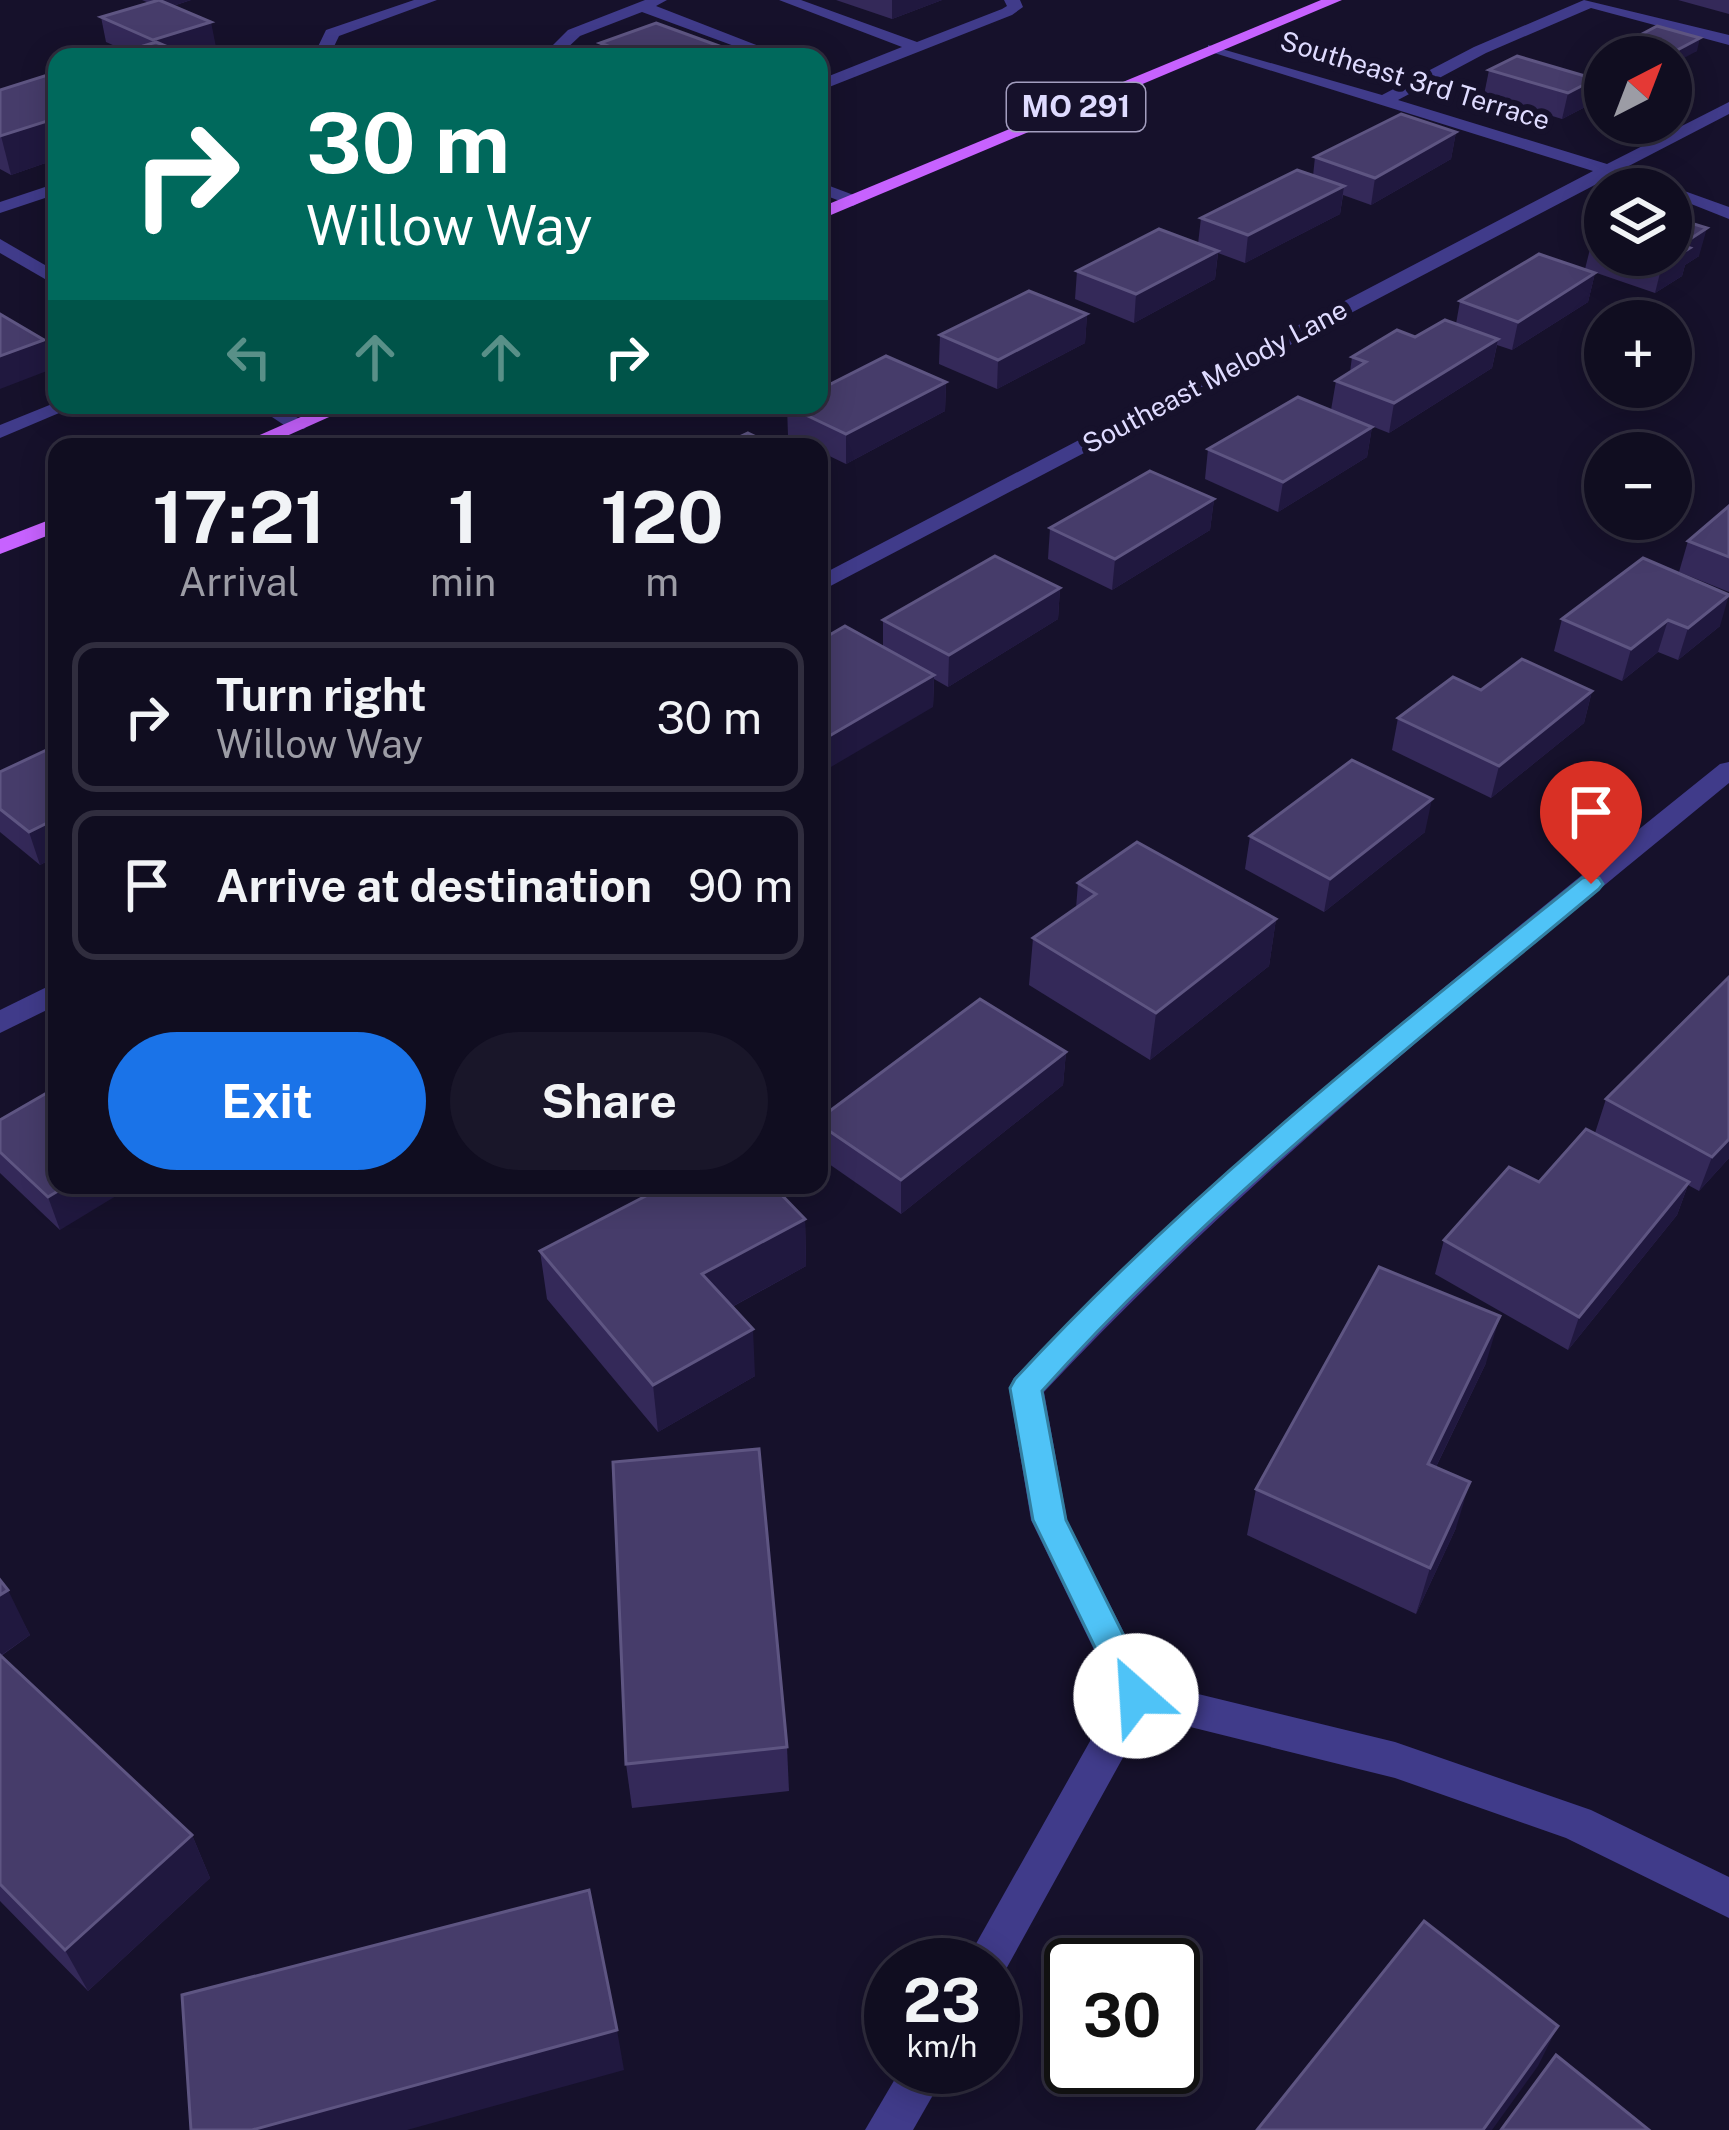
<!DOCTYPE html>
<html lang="en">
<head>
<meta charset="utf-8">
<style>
	body { margin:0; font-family:"Public Sans",sans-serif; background:#191629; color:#f1f3f6; height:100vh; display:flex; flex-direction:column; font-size:45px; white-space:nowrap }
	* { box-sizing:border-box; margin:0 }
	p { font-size:39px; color:#9c9ca5 }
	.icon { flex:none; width:66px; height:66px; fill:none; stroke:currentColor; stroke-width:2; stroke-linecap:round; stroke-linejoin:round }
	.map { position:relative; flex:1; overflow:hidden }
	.details { position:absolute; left:48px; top:438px; width:780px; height:756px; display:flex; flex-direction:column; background:#100d20; border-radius:24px; box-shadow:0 6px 30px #0003,0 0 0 3px #302d3e }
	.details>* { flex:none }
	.guide { position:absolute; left:48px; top:48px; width:780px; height:366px; border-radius:24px; box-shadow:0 6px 30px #0003,0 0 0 3px #302d3e; background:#00695c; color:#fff; overflow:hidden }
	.needle { width:78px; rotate:42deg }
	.fabs { position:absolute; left:1584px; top:36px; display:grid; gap:24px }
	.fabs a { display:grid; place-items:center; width:108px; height:108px; border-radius:50%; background:#100d20; box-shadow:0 6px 30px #0003,0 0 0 3px #302d3e; font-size:60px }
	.speed { position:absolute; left:864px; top:1938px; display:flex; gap:24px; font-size:60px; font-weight:700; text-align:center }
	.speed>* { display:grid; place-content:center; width:156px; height:156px; border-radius:50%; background:#100d20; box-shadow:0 6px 30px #0003,0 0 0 3px #302d3e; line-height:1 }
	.speed small { font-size:30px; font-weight:400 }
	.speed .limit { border:6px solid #111; border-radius:18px; background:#fff; color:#111 }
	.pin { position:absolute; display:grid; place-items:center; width:102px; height:102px; color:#fff; margin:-123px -51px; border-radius:50% 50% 50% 0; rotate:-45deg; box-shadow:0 0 12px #0007 }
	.pin .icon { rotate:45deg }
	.me { position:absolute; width:132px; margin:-66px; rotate:334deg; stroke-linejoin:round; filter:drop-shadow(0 0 9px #0008) }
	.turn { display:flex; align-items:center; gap:42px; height:252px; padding:0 60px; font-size:54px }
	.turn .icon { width:156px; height:156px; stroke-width:2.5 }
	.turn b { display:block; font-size:84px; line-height:102px }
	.lanes { display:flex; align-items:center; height:114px; padding:0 60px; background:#0003; justify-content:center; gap:60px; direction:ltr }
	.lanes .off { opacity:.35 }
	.eta { display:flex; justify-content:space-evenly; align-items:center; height:204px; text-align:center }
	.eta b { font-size:72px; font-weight:700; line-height:84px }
	.button { display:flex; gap:24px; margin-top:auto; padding:24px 60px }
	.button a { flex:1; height:138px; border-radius:72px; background:#1a73e8; color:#fff; font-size:48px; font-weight:700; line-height:138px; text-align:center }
	.button a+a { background:#191629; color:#f1f3f6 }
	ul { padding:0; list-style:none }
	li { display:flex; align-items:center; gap:36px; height:150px; margin:0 24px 18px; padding:0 36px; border:6px solid #302d3e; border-radius:24px }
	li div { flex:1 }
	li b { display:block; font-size:45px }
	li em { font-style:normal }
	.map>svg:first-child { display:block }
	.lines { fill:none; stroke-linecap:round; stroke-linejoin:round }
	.minor { fill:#403b8a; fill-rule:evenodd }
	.major { fill:#c762ff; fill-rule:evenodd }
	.wall { fill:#342959 }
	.shaded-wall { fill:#20183f }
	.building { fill:#463c6a; stroke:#5e5582; stroke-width:3 }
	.route { fill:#4fc3f7; stroke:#337fa1; stroke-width:3 }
	.labels { text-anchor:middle; stroke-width:12; stroke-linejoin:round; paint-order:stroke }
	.far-street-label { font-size:27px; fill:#dfdbff; stroke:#16112b }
	.shield { fill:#16112b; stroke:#a39ebf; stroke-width:3 }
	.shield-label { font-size:30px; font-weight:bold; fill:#dfdbff }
</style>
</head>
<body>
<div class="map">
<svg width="1729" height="2130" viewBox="0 0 1729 2130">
	<rect width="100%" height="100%" fill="#16112b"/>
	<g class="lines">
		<g class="minor">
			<path d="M 414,0 L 437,0 L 339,36 L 329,57 L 313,57 L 326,30 Z"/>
			<path d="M 645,0 L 667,0 L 656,6 L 787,57 L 764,57 L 642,12 L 580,36 L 563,52 L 567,57 L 551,57 L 547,51 L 568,30 Z"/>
			<path d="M 779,0 L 801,0 L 917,42 L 1002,9 L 1007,6 L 1004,0 L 1020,0 L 1023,7 L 1012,15 L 819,91 L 819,80 L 902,47 Z"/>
			<path d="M 1584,0 L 1729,35 L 1729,45 L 1591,8 L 1486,53 L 1398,100 L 1607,164 L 1729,102 L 1729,114 L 1623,169 L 1729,207 L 1729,219 L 1671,196 L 1671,189 L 1650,189 L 1610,177 L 819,592 L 819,576 L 1593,171 L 1208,51 L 1208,45 L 1382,95 L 1474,47 Z"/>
			<path d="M 1547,80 L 1605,93 L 1605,103 L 1547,86 Z"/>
			<path d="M 819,182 L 859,197 L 862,201 L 853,206 L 819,193 Z"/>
			<path d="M 57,183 L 57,194 L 0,213 L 0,202 Z"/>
			<path d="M 0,239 L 57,272 L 57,286 L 0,253 Z"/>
			<path d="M 57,402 L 78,405 L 0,438 L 0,425 Z"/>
			<path d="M 254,405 L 279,405 L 308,425 L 304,429 L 290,429 Z"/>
			<path d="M 1729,762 L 1729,783 C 1492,978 1254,1168 1044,1392 L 1067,1520 L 1149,1682 L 1395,1742 L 1591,1810 L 1729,1877 L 1729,1918 L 1566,1838 L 1395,1778 L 1146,1716 L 1000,1980 L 993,1983 L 993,1965 L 964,1965 L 1116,1695 L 1031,1520 L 1009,1388 L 1014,1378 C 1231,1153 1476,961 1720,764 Z"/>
			<path d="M 57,982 L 57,1005 L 0,1033 L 0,1010 Z"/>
			<path d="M 902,2067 L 949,2067 L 913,2130 L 865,2130 Z"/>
		</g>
		<g class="major">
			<path d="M 1321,0 L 1342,0 L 819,220 L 819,208 Z"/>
			<path d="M 328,405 L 356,405 L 262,447 L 232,447 Z"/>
			<path d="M 57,517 L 57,532 L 0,554 L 0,539 Z"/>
		</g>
	</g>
	<g class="wall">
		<path d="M 142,0 L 191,0 L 173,6 L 216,47 L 188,56 L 126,51 L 106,42 L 101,17 L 149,3 Z"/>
		<path d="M 836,0 L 942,0 L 892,19 Z"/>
		<path d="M 1678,0 L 1729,0 L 1729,14 Z"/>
		<path d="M 600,43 L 733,57 L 602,57 Z"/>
		<path d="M 1614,49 L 1697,51 L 1671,57 L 1612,57 Z"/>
		<path d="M 1489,70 L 1595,79 L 1589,105 L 1562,119 L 1484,95 Z"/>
		<path d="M 57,72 L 57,159 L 11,175 L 0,169 L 0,90 Z"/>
		<path d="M 1456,132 L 1451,159 L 1371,205 L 1343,195 L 1340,214 L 1245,263 L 1218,253 L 1215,279 L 1134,323 L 1075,299 L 1077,271 L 1198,244 L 1201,218 L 1313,176 L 1315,157 Z"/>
		<path d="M 1592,241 L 1605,246 L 1605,255 L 1699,256 L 1685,265 L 1682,276 L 1655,293 L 1585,269 Z"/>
		<path d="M 1595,273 L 1588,302 L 1512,350 L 1497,345 L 1492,368 L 1389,433 L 1331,410 L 1336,381 L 1350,372 L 1352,357 L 1456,324 L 1460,301 Z"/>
		<path d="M 1087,314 L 1085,343 L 997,389 L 939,364 L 940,335 Z"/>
		<path d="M 946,382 L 945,411 L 846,464 L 819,451 L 819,447 L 811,447 L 788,436 L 787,406 Z"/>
		<path d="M 1372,427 L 1367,457 L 1278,512 L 1205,479 L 1208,449 Z"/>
		<path d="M 1214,499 L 1210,530 L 1112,590 L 1048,559 L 1050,528 Z"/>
		<path d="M 1729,506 L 1729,592 L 1679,572 L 1688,541 Z"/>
		<path d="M 1643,558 L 1720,626 L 1678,660 L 1658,652 L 1622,681 L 1554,651 L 1562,619 Z"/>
		<path d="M 1060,588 L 1058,619 L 948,687 L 934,679 L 933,707 L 883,647 L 883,620 Z"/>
		<path d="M 1481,690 L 1592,691 L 1584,723 L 1491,798 L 1392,750 L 1398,718 Z"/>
		<path d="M 57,745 L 57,856 L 40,865 L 0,832 L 0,772 Z"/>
		<path d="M 1425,832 L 1324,912 L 1245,869 L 1250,836 Z"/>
		<path d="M 1078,883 L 1276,919 L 1269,966 L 1150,1060 L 1029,985 L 1033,938 L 1076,908 Z"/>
		<path d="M 1066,1052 L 1063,1085 L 901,1214 L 819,1157 L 819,1119 Z"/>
		<path d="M 57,1087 L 60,1230 L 0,1173 L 0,1120 Z"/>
		<path d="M 1606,1099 L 1729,1158 L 1699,1191 L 1688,1185 L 1677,1215 L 1568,1350 L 1435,1274 L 1444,1240 L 1539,1182 L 1595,1133 Z"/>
		<path d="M 805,1219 L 806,1266 L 732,1307 L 755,1376 L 658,1432 L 547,1299 L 540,1251 Z"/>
		<path d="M 1486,1363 L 1436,1467 L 1456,1528 L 1416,1614 L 1247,1535 L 1256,1489 Z"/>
		<path d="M 0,1580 L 30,1635 L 1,1656 L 192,1835 L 210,1878 L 88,1991 L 0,1901 Z"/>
		<path d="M 787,1747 L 789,1791 L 632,1808 L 626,1764 Z"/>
	</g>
	<g class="shaded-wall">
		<path d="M 161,0 L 191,0 L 163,9 Z"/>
		<path d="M 892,0 L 942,0 L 892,19 Z"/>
		<path d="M 211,22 L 216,47 L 184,57 L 156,57 L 153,40 Z"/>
		<path d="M 1700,38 L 1697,51 L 1671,65 L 1671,57 L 1664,57 Z"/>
		<path d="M 1595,79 L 1589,105 L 1562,119 L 1568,93 Z"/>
		<path d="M 57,118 L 57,159 L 11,175 L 1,136 Z"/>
		<path d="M 1456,132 L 1451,159 L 1371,205 L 1375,178 Z"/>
		<path d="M 1344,186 L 1340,214 L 1245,263 L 1248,235 Z"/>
		<path d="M 1707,228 L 1699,256 L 1685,265 L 1682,276 L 1655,293 L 1662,265 L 1681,245 Z"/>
		<path d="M 1218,251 L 1215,279 L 1134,323 L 1136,294 Z"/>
		<path d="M 1595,273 L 1588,302 L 1512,350 L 1518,322 Z"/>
		<path d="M 1087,314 L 1085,343 L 997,389 L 998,360 Z"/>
		<path d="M 1498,339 L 1492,368 L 1389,433 L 1394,403 Z"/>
		<path d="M 44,340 L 52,369 L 0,389 L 0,356 Z"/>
		<path d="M 946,382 L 945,411 L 846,464 L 846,434 Z"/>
		<path d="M 1372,427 L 1367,457 L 1278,512 L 1283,482 Z"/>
		<path d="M 1214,499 L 1210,530 L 1112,590 L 1115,559 Z"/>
		<path d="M 1060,588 L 1058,619 L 948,687 L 949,655 Z"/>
		<path d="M 1729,595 L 1720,626 L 1678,660 L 1688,628 Z"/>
		<path d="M 1668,620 L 1658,652 L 1622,681 L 1631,649 Z"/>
		<path d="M 934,675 L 933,707 L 819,774 L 819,742 Z"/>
		<path d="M 1592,691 L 1584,723 L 1491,798 L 1499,766 Z"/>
		<path d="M 1432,799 L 1425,832 L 1324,912 L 1330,879 Z"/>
		<path d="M 57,818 L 57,856 L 40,865 L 29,832 Z"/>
		<path d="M 1276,919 L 1269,966 L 1150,1060 L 1156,1013 Z"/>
		<path d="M 1066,1052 L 1063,1085 L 901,1214 L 901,1180 Z"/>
		<path d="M 1729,1139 L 1729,1158 L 1699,1191 L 1712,1157 Z"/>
		<path d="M 1689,1182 L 1677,1215 L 1568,1350 L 1579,1317 Z"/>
		<path d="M 68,1185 L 134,1185 L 60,1230 L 48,1197 Z"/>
		<path d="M 805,1219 L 806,1266 L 706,1321 L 702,1274 Z"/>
		<path d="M 1500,1316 L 1486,1363 L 1415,1510 L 1428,1464 Z"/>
		<path d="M 753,1329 L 755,1376 L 658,1432 L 653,1385 Z"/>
		<path d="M 1470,1482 L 1456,1528 L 1416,1614 L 1430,1568 Z"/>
		<path d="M 8,1590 L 30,1635 L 0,1656 L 0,1595 Z"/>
		<path d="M 192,1835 L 210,1878 L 88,1991 L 65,1950 Z"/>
		<path d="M 1558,2026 L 1538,2066 L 1492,2130 L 1483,2130 Z"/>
		<path d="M 617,2030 L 624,2070 L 407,2130 L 252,2130 Z"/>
	</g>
	<g class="building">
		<path d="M 159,0 L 211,22 L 153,40 L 101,17 Z"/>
		<path d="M 656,23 L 733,51 L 719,56 L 721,57 L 637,57 L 600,43 Z"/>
		<path d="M 1657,26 L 1700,38 L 1664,57 L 1643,57 L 1614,49 Z"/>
		<path d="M 156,42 L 191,57 L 107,57 Z"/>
		<path d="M 1517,56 L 1595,79 L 1568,93 L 1489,70 Z"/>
		<path d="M 57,72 L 57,118 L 0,136 L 0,90 Z"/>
		<path d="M 1401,114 L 1456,132 L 1375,178 L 1315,157 Z"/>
		<path d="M 1297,170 L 1344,186 L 1248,235 L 1201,218 Z"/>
		<path d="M 1671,217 L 1707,228 L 1681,245 L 1690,248 L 1662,265 L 1632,255 L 1671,255 Z"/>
		<path d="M 1159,229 L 1218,251 L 1136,294 L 1077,271 Z"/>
		<path d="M 1605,234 L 1605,246 L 1592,241 Z"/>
		<path d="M 1539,254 L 1595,273 L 1518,322 L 1460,301 Z"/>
		<path d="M 1029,291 L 1087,314 L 998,360 L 940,335 Z"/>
		<path d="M 0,314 L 44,340 L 0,356 Z"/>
		<path d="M 1445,320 L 1498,339 L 1394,403 L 1336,381 L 1366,362 L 1352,357 L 1397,330 L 1415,337 Z"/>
		<path d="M 886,356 L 946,382 L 846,434 L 787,406 L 819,405 L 819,390 Z"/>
		<path d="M 1298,397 L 1372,427 L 1283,482 L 1208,449 Z"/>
		<path d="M 748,433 L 777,447 L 718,447 Z"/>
		<path d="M 1150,471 L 1214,499 L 1115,559 L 1050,528 Z"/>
		<path d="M 1729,506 L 1729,557 L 1688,541 Z"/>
		<path d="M 995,556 L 1060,588 L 949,655 L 883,620 Z"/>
		<path d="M 1643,558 L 1729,595 L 1688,628 L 1668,620 L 1631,649 L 1562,619 Z"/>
		<path d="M 845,626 L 934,675 L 819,742 L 819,641 Z"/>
		<path d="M 1522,659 L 1592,691 L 1499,766 L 1398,718 L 1453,677 L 1481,690 Z"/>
		<path d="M 57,745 L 57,818 L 29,832 L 0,809 L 0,772 Z"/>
		<path d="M 1352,760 L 1432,799 L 1330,879 L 1250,836 Z"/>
		<path d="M 1137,842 L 1276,919 L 1156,1013 L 1033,938 L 1096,894 L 1078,883 Z"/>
		<path d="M 1729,977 L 1729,1139 L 1712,1157 L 1606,1099 Z"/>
		<path d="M 980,999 L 1066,1052 L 901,1180 L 819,1124 L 819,1119 Z"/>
		<path d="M 57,1087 L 57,1185 L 68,1185 L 48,1197 L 0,1152 L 0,1120 Z"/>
		<path d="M 1586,1129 L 1689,1182 L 1579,1317 L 1444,1240 L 1509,1167 L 1539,1182 Z"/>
		<path d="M 667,1185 L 772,1185 L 805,1219 L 702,1274 L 753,1329 L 653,1385 L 540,1251 Z"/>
		<path d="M 1379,1267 L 1500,1316 L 1428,1464 L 1470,1482 L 1430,1568 L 1256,1489 Z"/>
		<path d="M 759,1449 L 787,1747 L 626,1764 L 613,1462 Z"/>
		<path d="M 0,1580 L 8,1590 L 0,1595 Z"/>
		<path d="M 0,1655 L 192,1835 L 65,1950 L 0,1884 Z"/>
		<path d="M 589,1890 L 617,2030 L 252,2130 L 191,2130 L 182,1995 Z"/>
		<path d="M 1424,1921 L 1558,2026 L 1483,2130 L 1257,2130 Z"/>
		<path d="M 1556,2055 L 1649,2130 L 1501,2130 Z"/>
	</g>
	<path class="route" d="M 1591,876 L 1599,878 L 1603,884 L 1599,889 C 1407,1049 1210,1204 1042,1391 L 1066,1520 L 1154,1696 L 1149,1707 L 1136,1712 L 1124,1707 L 1033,1520 L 1010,1388 L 1015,1379 C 1187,1193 1385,1037 1582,878 Z"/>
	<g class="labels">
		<g class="far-street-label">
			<text transform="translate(1415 81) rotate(17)" y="9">Southeast 3rd Terrace</text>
			<text transform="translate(1215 377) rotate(-28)" y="9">Southeast Melody Lane</text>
		</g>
		<rect class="shield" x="1007" y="83" width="138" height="48" rx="9"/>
		<g class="shield-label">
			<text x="1076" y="117">MO 291</text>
		</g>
	</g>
</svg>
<div class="fabs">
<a><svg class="needle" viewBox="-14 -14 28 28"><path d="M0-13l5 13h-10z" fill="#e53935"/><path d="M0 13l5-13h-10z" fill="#9c9ca5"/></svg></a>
<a><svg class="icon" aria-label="layers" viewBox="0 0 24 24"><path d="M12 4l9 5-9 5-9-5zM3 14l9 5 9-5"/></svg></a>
<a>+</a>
<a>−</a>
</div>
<div class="speed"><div>23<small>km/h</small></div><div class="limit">30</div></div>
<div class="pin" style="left:1591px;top:884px;background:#d93025"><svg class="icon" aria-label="arrive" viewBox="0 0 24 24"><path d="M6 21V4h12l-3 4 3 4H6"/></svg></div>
<svg class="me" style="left:1136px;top:1696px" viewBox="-20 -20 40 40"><circle r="19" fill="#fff"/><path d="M0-13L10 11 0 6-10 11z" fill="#4fc3f7"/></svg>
<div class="guide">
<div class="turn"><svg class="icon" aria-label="right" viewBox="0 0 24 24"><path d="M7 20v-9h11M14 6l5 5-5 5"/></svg><div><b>30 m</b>Willow Way</div></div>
<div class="lanes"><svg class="icon off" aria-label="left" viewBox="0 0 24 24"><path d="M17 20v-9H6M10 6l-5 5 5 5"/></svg><svg class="icon off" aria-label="ahead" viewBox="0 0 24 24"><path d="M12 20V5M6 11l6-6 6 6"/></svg><svg class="icon off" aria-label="ahead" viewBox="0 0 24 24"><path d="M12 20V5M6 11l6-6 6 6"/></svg><svg class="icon" aria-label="right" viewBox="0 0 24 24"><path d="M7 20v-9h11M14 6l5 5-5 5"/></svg></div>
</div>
<section class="details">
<div class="eta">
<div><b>17:21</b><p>Arrival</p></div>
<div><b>1</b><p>min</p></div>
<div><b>120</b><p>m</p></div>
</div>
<ul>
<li><svg class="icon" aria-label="right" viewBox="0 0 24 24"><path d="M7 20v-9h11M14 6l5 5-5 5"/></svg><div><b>Turn right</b><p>Willow Way</p></div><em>30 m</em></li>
<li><svg class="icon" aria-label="arrive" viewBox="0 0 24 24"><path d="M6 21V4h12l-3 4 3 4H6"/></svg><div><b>Arrive at destination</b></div><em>90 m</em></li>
</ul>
<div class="button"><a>Exit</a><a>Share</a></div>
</section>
</div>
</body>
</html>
